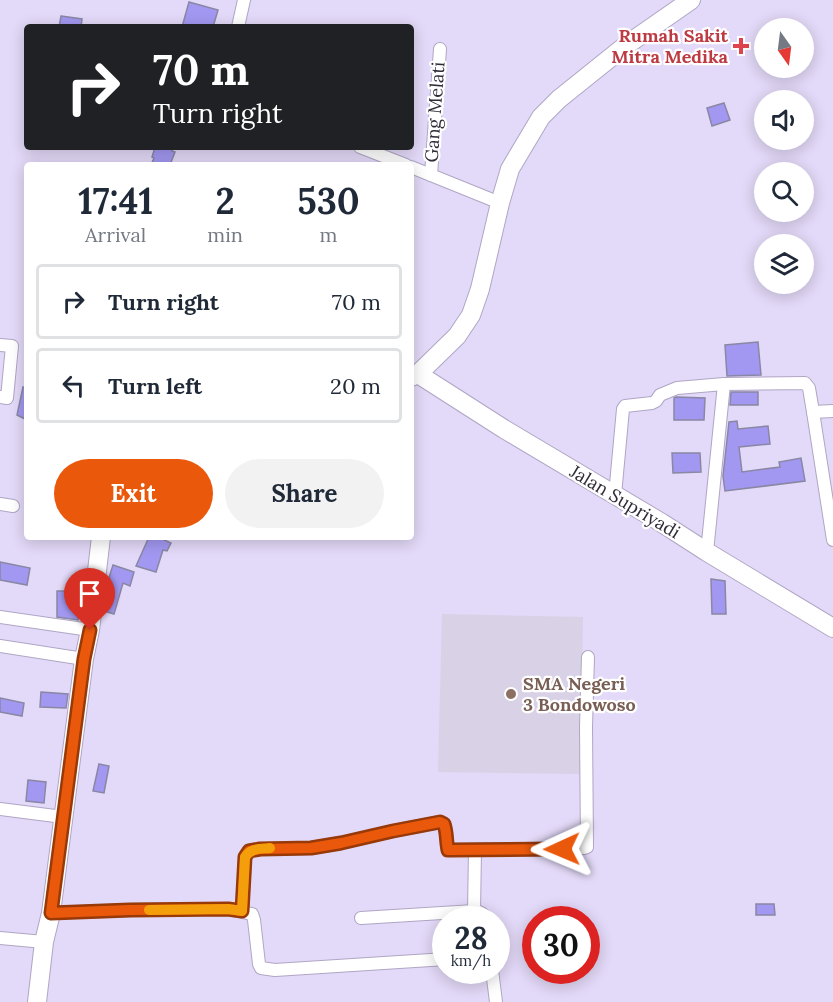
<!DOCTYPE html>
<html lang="en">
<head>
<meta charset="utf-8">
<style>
	body { margin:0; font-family:Lora,serif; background:#f2f2f3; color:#1f2937; height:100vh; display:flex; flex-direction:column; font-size:22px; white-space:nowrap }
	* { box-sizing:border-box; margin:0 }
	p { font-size:20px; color:#747a83 }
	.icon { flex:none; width:33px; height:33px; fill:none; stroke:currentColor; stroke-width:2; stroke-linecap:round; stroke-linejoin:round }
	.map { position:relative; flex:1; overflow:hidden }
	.sheet { position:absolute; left:24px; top:162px; width:390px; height:378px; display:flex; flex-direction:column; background:#fff; border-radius:6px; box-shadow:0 3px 15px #0003 }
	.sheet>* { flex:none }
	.top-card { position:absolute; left:24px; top:24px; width:390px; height:126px; border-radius:6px; box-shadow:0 3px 15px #0003; background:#202124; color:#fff; overflow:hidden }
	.needle { width:39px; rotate:166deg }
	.fabs { position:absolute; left:754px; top:18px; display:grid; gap:12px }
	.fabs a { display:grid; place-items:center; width:60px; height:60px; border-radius:50%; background:#fff; box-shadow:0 3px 15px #0003; font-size:30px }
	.speed { position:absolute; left:432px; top:906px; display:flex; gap:12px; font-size:30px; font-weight:700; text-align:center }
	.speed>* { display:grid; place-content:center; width:78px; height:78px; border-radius:50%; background:#fff; box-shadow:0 3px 15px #0003; line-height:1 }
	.speed small { font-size:15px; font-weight:400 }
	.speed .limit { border:9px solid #d22; background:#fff; color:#111 }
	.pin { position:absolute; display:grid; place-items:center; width:51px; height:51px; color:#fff; margin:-62px -26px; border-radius:50% 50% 50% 0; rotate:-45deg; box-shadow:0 0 6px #0007 }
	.pin .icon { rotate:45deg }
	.me { position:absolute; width:66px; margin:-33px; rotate:269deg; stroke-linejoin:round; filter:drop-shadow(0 0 4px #0008) }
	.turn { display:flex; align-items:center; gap:21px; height:126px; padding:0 30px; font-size:27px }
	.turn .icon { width:78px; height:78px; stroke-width:2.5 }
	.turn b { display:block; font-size:42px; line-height:51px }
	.eta { display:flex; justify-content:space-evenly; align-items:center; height:102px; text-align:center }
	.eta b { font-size:36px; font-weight:800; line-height:42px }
	.action { display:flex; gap:12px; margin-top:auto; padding:12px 30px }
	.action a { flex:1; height:69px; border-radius:36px; background:#ea580c; color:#fff; font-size:24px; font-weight:800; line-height:69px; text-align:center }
	.action a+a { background:#f2f2f3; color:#1f2937 }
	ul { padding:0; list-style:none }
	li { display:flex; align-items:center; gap:18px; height:75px; margin:0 12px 9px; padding:0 18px; border:3px solid #e0e1e3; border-radius:6px }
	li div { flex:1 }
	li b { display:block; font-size:22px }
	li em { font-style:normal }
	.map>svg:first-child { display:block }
	.education { fill:#d9d1e6 }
	.building { fill:#a298f1; stroke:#8987a4; stroke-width:1.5 }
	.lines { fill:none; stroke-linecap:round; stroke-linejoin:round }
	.street-casing { stroke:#b0a6c4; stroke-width:14 }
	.secondary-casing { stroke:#b0a6c4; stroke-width:20 }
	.street { stroke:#fff; stroke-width:12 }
	.secondary { stroke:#fff; stroke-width:18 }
	.route-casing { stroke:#983908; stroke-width:15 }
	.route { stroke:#ea580c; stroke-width:10 }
	.slow { stroke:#f59e0b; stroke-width:10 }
	.health-dot { fill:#e0444e; stroke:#fff; stroke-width:2 }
	.education-dot { fill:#8d6e63; stroke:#fff; stroke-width:2 }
	.labels { text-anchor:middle; stroke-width:4.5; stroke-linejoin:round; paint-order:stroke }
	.health-label { font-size:18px; font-weight:bold; fill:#be3a42; stroke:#fff; text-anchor:end }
	.street-label { font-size:18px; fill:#2f2b37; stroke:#fff }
	.education-label { font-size:18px; font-weight:bold; fill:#785e54; stroke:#fff; text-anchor:start }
</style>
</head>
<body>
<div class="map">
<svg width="833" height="1002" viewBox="0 0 833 1002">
	<rect width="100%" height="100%" fill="#e3d9f8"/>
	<path class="education" d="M 442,614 L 583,617 L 580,774 L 438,772 Z"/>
	<g class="building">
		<path d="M 189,2 L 218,10 L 213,27 L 182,27 Z"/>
		<path d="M 61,16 L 82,19 L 81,27 L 59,27 Z"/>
		<path d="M 724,103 L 730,120 L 712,126 L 707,108 Z"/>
		<path d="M 155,147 L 173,147 L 172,151 L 175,152 L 170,165 L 151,165 L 154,158 L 152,157 Z"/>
		<path d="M 758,342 L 761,375 L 727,376 L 725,345 Z"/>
		<path d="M 23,387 L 27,388 L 27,420 L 17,415 Z"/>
		<path d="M 731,392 L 758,392 L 758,405 L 730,405 Z"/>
		<path d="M 676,397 L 705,398 L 704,420 L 674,420 L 674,398 Z"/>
		<path d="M 737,421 L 738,429 L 768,426 L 770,444 L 739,447 L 742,472 L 780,467 L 779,462 L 801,458 L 805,481 L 725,491 L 723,476 L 729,422 Z"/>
		<path d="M 672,453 L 700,453 L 701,472 L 673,473 Z"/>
		<path d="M 149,537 L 158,537 L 171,543 L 167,551 L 163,550 L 156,572 L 136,566 Z"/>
		<path d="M 0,562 L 30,568 L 27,585 L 0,580 Z"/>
		<path d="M 113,565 L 134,572 L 130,586 L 123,583 L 114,614 L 104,611 L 107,584 Z"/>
		<path d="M 711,579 L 725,581 L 726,614 L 712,614 Z"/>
		<path d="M 57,591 L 79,591 L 78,620 L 57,617 Z"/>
		<path d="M 41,692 L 68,694 L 66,708 L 40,707 Z"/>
		<path d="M 0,698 L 24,703 L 22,716 L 0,712 Z"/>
		<path d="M 99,764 L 109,766 L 104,793 L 93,791 Z"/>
		<path d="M 28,780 L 46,782 L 44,803 L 26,801 Z"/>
		<path d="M 756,904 L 774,904 L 775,915 L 756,915 Z"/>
	</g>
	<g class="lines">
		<g class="street-casing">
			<g id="street">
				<path d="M 238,27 L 244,0"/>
				<path d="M 360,147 L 406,165"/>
				<path d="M 411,167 L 500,203"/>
				<path d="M 431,175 L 440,49"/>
				<path d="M 0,345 L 12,346 L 7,398 L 0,397"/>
				<path d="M 813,412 L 833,411"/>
				<path d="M 615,495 L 623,409 L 625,406 L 652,403 L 656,401 L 660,395 L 677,388 L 724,384 L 805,383 L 809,388 L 813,412 L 833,540"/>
				<path d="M 0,504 L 13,506"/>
				<path d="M 707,552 L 724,384"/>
				<path d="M 0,617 L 90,630"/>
				<path d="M 0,646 L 84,659"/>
				<path d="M 0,809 L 63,817"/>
				<path d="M 242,911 L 245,857 L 249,851 L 260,849 L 311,848 L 341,843 L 393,831 L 440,822 L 444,824 C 447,832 446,841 448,850 L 451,850 L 584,848 L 587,847 L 586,727 L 588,657"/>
				<path d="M 474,911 L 475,850"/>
				<path d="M 51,913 L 131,910 L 228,909 L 252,914 L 254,920 L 259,964 L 261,968 L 275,970 L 446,959"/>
				<path d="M 361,918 L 474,911 C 480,912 484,913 486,920"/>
				<path d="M 0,938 L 44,942"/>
				<path d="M 492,970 L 496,1002"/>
			</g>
		</g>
		<g class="secondary-casing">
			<g id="secondary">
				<path d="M 418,374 L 504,429 L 662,523 L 707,552 L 833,628"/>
				<path d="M 411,377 L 418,374 L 457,336 L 471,315 L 480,289 L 500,203 L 510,169 L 541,117 L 559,99 L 625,46 L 691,0"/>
				<path d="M 37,1002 L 44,942 L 51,913 L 84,659 L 90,630 L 101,537"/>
			</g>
		</g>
		<use href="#street" class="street"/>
		<use href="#secondary" class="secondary"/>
	</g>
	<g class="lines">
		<g class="route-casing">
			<path id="route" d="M 90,630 L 84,659 L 51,913 L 130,910 L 228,909 L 242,911 L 245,857 L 249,851 L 260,849 L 311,848 L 341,843 L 393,831 L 440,822 L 444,824 C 447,832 446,841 448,850 L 451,850 L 562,849"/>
		</g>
		<use href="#route" class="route"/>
		<path class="slow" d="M 149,910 L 228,909 L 242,911 L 245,857 C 251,848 260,849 270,848"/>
	</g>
	<path class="health-dot" d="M738 37h6v6h6v6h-6v6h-6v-6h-6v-6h6z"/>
	<circle class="education-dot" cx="511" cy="694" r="6"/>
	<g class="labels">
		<g class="health-label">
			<text x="728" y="42">Rumah Sakit<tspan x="728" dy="21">Mitra Medika</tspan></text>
		</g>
		<g class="street-label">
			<text transform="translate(435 112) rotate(-86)" y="6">Gang Melati</text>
			<text transform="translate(625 502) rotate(31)" y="6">Jalan Supriyadi</text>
		</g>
		<g class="education-label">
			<text x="523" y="690">SMA Negeri<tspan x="523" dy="21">3 Bondowoso</tspan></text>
		</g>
	</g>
</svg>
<div class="fabs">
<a><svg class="needle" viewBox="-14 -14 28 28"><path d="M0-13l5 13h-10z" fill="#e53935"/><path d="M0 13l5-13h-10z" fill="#747a83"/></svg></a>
<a><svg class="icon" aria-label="sound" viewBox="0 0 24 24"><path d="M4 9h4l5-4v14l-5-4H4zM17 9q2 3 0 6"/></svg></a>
<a><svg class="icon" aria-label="search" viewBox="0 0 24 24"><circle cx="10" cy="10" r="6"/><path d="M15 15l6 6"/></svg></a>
<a><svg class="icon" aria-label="layers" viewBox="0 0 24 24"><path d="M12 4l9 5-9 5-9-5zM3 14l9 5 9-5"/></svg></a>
</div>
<div class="speed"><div>28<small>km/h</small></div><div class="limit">30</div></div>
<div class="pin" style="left:90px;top:630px;background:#d93025"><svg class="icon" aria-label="arrive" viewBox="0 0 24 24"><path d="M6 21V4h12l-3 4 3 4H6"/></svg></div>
<svg class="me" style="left:562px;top:849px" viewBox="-20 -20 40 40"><path d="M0-17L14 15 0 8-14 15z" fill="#ea580c" stroke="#fff" stroke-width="4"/></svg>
<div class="top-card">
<div class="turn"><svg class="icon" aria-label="right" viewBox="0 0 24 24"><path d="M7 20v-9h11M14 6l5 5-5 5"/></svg><div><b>70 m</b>Turn right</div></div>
</div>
<section class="sheet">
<div class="eta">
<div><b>17:41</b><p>Arrival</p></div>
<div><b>2</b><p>min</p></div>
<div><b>530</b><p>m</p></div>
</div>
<ul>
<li><svg class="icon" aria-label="right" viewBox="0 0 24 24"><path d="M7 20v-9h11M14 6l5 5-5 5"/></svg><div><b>Turn right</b></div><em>70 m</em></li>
<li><svg class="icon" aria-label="left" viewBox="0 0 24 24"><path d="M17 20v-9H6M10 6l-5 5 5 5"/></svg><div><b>Turn left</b></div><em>20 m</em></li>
</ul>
<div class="action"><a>Exit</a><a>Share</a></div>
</section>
</div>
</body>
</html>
